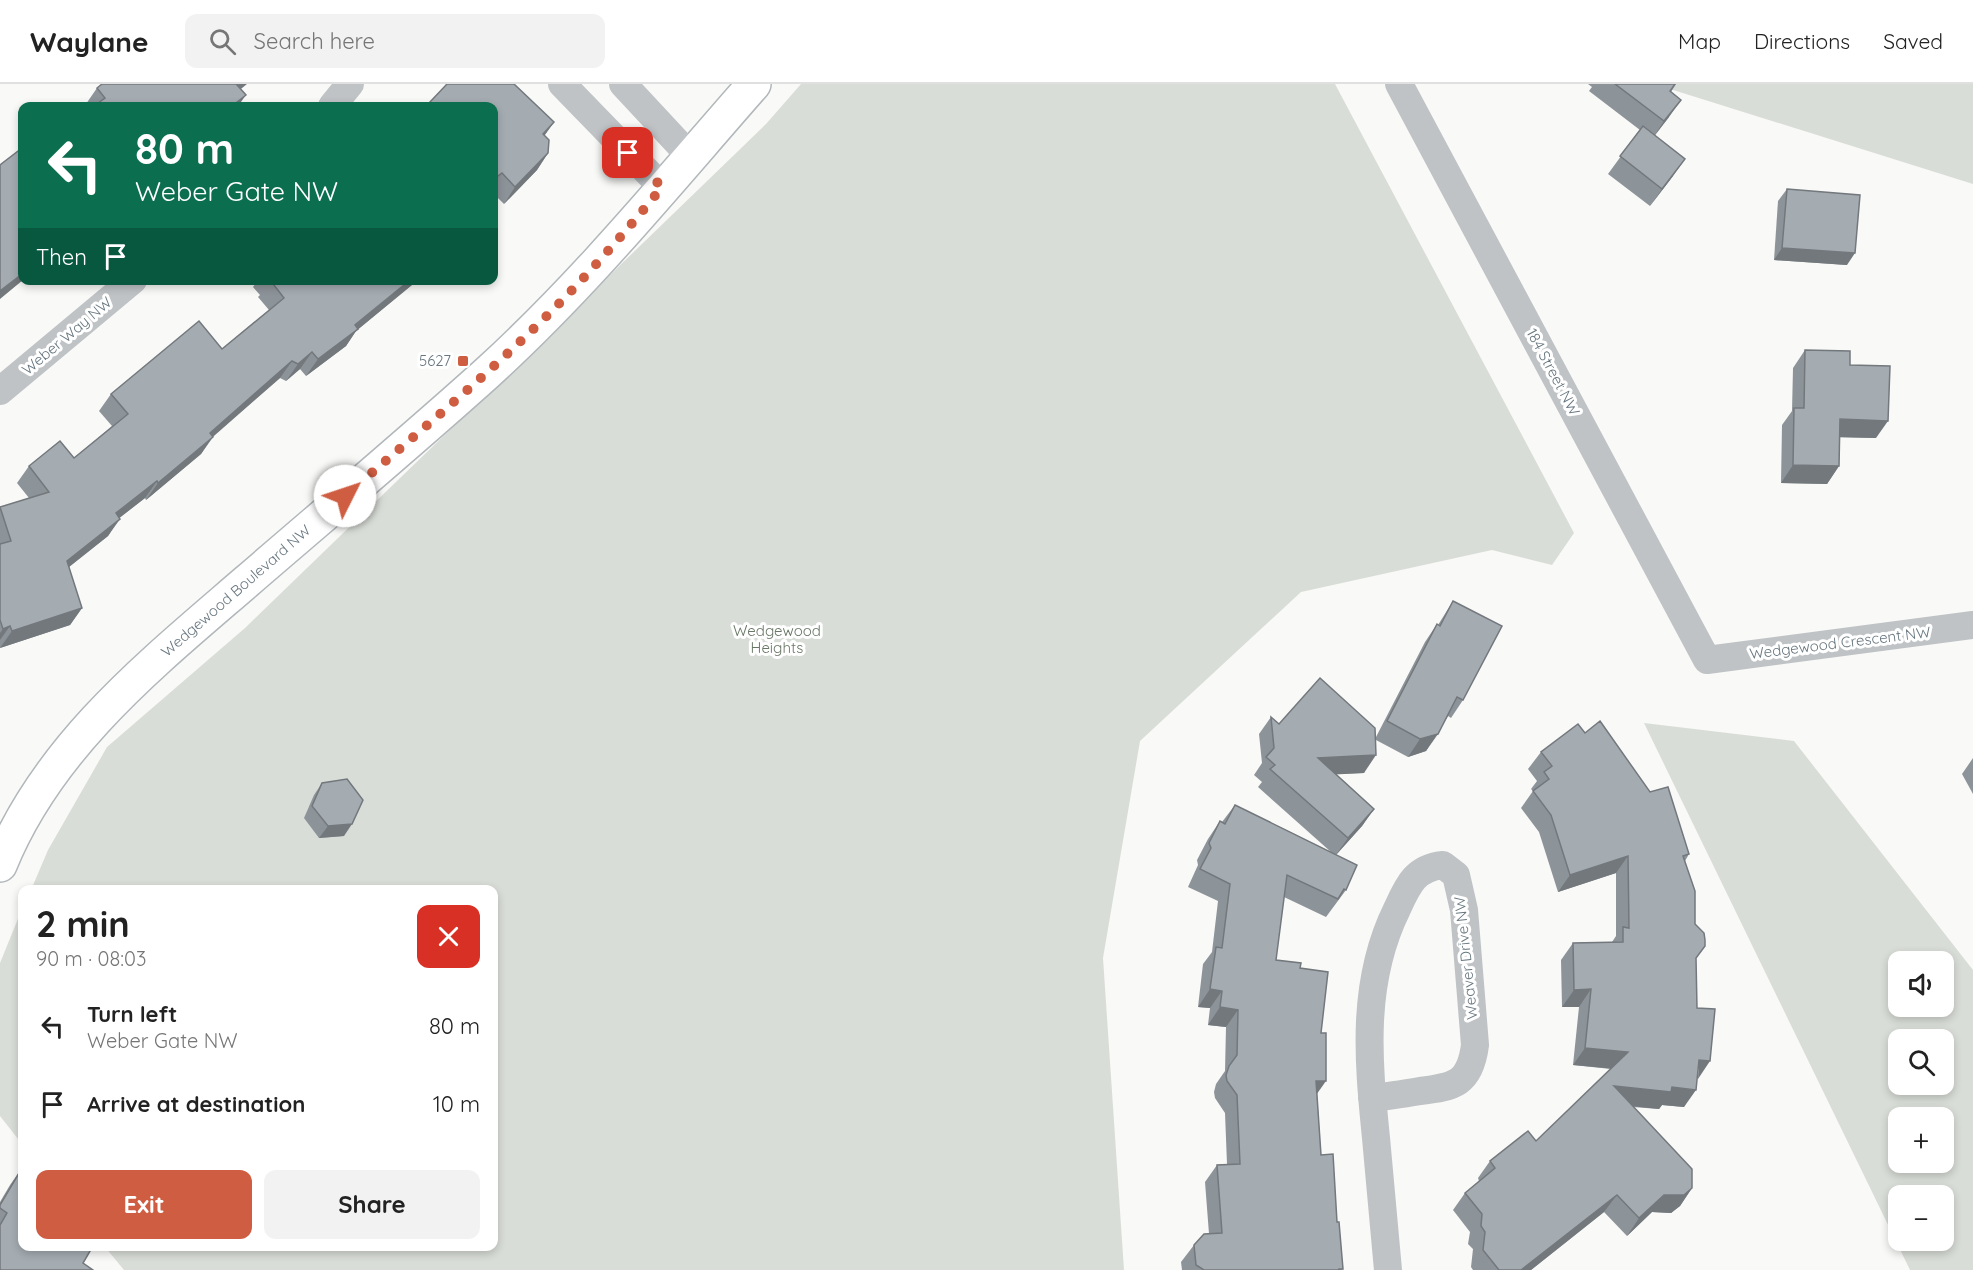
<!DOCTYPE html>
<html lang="en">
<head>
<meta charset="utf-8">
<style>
	body { margin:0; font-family:Quicksand,sans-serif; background:#f2f2f2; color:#222; height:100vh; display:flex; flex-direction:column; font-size:22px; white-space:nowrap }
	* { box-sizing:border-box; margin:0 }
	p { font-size:20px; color:#767676 }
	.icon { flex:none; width:33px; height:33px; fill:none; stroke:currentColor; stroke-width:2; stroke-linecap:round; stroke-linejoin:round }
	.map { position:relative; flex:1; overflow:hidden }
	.panel { position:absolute; left:18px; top:801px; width:480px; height:366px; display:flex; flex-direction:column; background:#fff; border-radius:12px; box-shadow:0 3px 9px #0003 }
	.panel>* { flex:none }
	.guide { position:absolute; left:18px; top:18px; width:480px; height:183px; border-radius:12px; box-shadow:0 3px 9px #0003; background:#0b6e4f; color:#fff; overflow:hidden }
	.fabs { position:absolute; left:1888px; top:867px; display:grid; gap:12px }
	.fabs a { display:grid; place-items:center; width:66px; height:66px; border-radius:12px; background:#fff; box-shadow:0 3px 9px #0003; font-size:30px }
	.pin { position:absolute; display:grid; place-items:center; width:51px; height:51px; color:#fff; margin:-26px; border-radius:12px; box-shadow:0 3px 9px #0006 }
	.me { position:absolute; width:66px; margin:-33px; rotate:49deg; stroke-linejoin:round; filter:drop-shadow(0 0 4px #0008) }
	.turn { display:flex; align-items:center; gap:21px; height:126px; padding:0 18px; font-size:27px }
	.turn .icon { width:78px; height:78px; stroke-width:2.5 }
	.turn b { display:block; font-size:42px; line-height:51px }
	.then { display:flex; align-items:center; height:57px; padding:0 18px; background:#0003; gap:12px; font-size:22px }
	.round { display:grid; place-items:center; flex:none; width:63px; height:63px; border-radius:12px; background:#f2f2f2 }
	.summary { display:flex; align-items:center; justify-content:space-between; height:102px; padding:0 18px }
	h1 { font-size:36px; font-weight:800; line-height:45px }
	.cta { display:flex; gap:12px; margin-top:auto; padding:12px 18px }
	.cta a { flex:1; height:69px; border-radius:12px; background:#cf5d41; color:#fff; font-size:24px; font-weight:800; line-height:69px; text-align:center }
	.cta a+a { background:#f2f2f2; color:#222 }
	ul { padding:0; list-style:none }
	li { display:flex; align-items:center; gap:18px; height:78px; padding:0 18px }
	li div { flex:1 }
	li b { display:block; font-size:22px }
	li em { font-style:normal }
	header { display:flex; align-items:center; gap:36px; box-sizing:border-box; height:84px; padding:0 30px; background:#fff; border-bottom:2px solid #e0e0e0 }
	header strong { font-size:28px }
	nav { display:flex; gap:33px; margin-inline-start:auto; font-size:21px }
	.search { width:420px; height:54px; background:#f2f2f2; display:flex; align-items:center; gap:15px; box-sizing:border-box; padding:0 21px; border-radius:12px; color:#767676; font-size:22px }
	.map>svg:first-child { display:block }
	.green { fill:#d9ddd7; fill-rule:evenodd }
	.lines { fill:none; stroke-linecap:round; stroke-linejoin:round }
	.secondary-casing { stroke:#b1b7bb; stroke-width:36 }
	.street { stroke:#bfc3c6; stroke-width:28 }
	.secondary { stroke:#fff; stroke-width:33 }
	.wall { fill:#8d9499 }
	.shaded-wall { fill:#73787d }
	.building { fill:#a4acb2; stroke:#73787d; stroke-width:1.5 }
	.route { stroke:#cf5d41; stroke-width:10; stroke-dasharray:0 18 }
	.poi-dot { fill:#cf5d41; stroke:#fff; stroke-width:2 }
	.labels { text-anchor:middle; stroke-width:6; stroke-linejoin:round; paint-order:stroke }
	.street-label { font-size:15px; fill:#67767f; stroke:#fff }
	.poi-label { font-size:15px; fill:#67767f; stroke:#fff; text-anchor:end }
	.park-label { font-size:15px; fill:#697766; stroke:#fff }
</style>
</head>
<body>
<header>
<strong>Waylane</strong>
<div class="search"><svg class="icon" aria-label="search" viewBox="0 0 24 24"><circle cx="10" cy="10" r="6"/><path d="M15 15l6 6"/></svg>Search here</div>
<nav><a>Map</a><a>Directions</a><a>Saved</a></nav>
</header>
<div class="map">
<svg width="1973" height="1186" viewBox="0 0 1973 1186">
	<rect width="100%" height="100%" fill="#f9f9f7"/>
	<g class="green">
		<path d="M 801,0 L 1335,0 L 1574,449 L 1552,481 L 1492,466 L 1301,508 L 1140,657 L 1103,874 L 1124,1186 L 124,1186 L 105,1163 L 494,1162 L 494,806 L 31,806 L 48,766 L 107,663 L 245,544 L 766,40 Z"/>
		<path d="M 1654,0 L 1973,0 L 1973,100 Z"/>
		<path d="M 1644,639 L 1794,657 L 1973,886 L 1973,1186 L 1910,1186 ZM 1899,878 L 1944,878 L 1944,922 L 1899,922 ZM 1899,956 L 1944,956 L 1944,1000 L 1899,1000 ZM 1899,1034 L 1944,1034 L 1944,1078 L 1899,1078 ZM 1899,1112 L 1944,1112 L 1944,1156 L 1899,1156 Z"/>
		<path d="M 22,825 L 22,1060 L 0,1032 L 0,879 Z"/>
	</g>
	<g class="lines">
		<g class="secondary-casing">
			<path id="secondary" d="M 0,781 C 48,662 151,580 246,498 C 326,429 407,361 486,290 C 584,201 667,99 754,0"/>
		</g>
		<g class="street">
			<path d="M 562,0 L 662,103"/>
			<path d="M 623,0 L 690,72"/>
			<path d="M 1399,0 L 1707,576 L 1973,541"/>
			<path d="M 332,22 L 350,0"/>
			<path d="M 0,307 L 133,196"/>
			<path d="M 1372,1014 C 1388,1012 1404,1010 1420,1007 C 1454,1003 1470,1000 1475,961 L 1464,826 L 1456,791 L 1443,781 C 1415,784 1408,801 1397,825 C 1361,898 1368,975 1376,1054 C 1380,1098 1384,1142 1388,1186"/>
		</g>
		<use href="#secondary" class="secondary"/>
	</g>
	<g class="wall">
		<path d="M 447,0 L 514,0 L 554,38 L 544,52 L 549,56 L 548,69 L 537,86 L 504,120 L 494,110 L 494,22 L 426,22 L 430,18 Z"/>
		<path d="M 1588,0 L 1676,0 L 1671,8 L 1669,33 L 1655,51 L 1673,92 L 1650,122 L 1608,90 L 1640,46 L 1589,7 L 1592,3 Z"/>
		<path d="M 97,4 L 240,5 L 238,22 L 88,22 L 86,20 Z"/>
		<path d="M 1787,105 L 1847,181 L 1774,176 L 1778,117 Z"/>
		<path d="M 258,196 L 418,196 L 356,247 L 346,262 L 306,292 L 300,285 L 286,297 L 280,294 L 213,352 L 201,370 L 146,416 L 145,414 L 119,434 L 108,452 L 69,483 L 82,524 L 70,541 L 0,564 L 0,423 L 29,414 L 17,399 L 29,382 L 74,374 L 112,342 L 99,327 L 111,310 L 222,265 L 269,226 L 258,213 L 260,211 L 253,203 Z"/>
		<path d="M 1805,266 L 1850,281 L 1876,354 L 1840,353 L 1839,382 L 1827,400 L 1781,399 L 1782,341 L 1792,327 L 1793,284 Z"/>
		<path d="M 1453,517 L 1463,616 L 1451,634 L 1448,632 L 1426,667 L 1408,673 L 1376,656 L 1364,689 L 1336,690 L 1374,725 L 1362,742 L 1336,771 L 1346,806 L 1326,833 L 1284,813 L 1276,876 L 1300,884 L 1321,949 L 1317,1009 L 1321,1071 L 1337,1138 L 1343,1185 L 1342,1186 L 1182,1186 L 1181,1178 L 1194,1161 L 1209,1150 L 1205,1098 L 1217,1081 L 1227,1080 L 1225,1029 L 1215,1014 L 1214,1008 L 1216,1000 L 1225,987 L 1226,943 L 1208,941 L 1210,924 L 1198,923 L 1203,880 L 1212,868 L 1218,817 L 1188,803 L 1198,781 L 1197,776 L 1208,755 L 1220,737 L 1222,738 L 1235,721 L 1331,768 L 1258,703 L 1262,698 L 1254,691 L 1262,679 L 1259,650 L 1271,633 L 1279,640 L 1376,653 L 1425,558 L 1437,540 L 1438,541 Z"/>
		<path d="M 1585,649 L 1689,770 L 1685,777 L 1696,874 L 1697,995 L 1684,1023 L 1662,1021 L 1659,1025 L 1633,1023 L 1692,1104 L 1680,1122 L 1671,1129 L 1652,1128 L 1627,1152 L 1604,1128 L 1531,1186 L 1473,1186 L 1471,1183 L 1473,1165 L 1468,1160 L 1470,1148 L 1453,1126 L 1465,1109 L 1479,1097 L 1478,1094 L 1490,1077 L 1536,1057 L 1611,985 L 1573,981 L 1579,923 L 1562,923 L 1561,876 L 1573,859 L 1612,858 L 1616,852 L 1616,789 L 1558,808 L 1539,748 L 1521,724 L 1533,707 L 1531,705 L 1537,697 L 1528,685 L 1541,668 Z"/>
		<path d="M 1973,674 L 1973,710 L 1962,690 Z"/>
		<path d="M 322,699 L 344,752 L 319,754 L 304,734 L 314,711 Z"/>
		<path d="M 22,1084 L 83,1179 L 0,1186 L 0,1118 L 10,1101 Z"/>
	</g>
	<g class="shaded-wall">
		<path d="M 239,0 L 247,0 L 226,17 Z"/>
		<path d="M 246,11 L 238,22 L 232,22 Z"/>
		<path d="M 1681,16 L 1669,33 L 1652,55 L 1664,37 Z"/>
		<path d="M 554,38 L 542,55 L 543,50 Z"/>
		<path d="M 548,69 L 537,86 L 504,120 L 515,103 Z"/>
		<path d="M 1685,75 L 1673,92 L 1650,122 L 1662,105 Z"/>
		<path d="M 1782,164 L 1855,169 L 1847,181 L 1774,176 Z"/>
		<path d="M 22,190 L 22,196 L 23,196 L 0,215 L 0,207 Z"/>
		<path d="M 410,196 L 418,196 L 356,247 L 346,262 L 306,292 L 318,275 L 355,241 Z"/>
		<path d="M 312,268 L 300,285 L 286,297 L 298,280 Z"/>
		<path d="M 292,277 L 280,294 L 198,366 L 210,349 Z"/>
		<path d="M 1840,335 L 1888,337 L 1876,354 L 1828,353 Z"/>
		<path d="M 213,353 L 201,370 L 146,416 L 158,399 Z"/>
		<path d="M 1793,381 L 1839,382 L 1827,400 L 1781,399 Z"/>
		<path d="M 157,397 L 145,414 L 104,446 L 116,429 Z"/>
		<path d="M 120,435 L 108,452 L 55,494 L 67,477 Z"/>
		<path d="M 82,524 L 70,541 L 0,564 L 12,547 Z"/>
		<path d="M 10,542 L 0,556 L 0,549 L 3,545 Z"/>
		<path d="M 1438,650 L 1426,667 L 1408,673 L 1420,655 Z"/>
		<path d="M 1376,671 L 1364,689 L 1305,692 L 1318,674 Z"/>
		<path d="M 1374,725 L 1362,742 L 1335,772 L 1348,754 Z"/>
		<path d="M 352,740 L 344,752 L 319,754 L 328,742 Z"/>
		<path d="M 1628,772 L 1616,789 L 1558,808 L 1570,791 Z"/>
		<path d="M 1210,905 L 1222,907 L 1210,924 L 1198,923 Z"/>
		<path d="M 1591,905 L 1579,923 L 1562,923 L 1574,906 Z"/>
		<path d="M 1220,923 L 1238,926 L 1226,943 L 1208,941 Z"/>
		<path d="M 1585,964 L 1628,968 L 1616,985 L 1573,981 Z"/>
		<path d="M 1699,976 L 1710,977 L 1698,995 Z"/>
		<path d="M 1316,997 L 1326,997 L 1314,1014 Z"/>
		<path d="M 1614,1002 L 1672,1003 L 1696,1006 L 1684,1023 L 1662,1021 L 1659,1025 L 1602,1019 Z"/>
		<path d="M 1692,1104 L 1680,1122 L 1671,1129 L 1652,1128 L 1627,1152 L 1639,1134 L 1664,1111 Z"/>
		<path d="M 1617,1111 L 1604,1128 L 1531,1186 L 1521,1186 Z"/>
	</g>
	<g class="building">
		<path d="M 102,0 L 239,0 L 237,1 L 246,11 L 232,22 L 94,22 L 105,14 L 97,4 Z"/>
		<path d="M 447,0 L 514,0 L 554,38 L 543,50 L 549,56 L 548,69 L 515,103 L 502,89 L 498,92 L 494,87 L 494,22 L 433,22 L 434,22 L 430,18 Z"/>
		<path d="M 1615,0 L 1675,0 L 1670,7 L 1681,16 L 1664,37 Z"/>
		<path d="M 1643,42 L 1685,75 L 1662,105 L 1620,72 Z"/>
		<path d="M 22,64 L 22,190 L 0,207 L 0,81 Z"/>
		<path d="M 1787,105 L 1860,111 L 1855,169 L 1782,164 Z"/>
		<path d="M 270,196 L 410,196 L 355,241 L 358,245 L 318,275 L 312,268 L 298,280 L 292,277 L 210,349 L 213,353 L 158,399 L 157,397 L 116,429 L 120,435 L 67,477 L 82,524 L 12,547 L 10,542 L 3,545 L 0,536 L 0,460 L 11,457 L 0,423 L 49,408 L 29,382 L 60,357 L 74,374 L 128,330 L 111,310 L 199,237 L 222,265 L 284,214 Z"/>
		<path d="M 1805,266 L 1850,267 L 1850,281 L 1890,282 L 1888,337 L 1840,335 L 1839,382 L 1793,381 L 1794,324 L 1804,324 Z"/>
		<path d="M 1453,517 L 1502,542 L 1463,616 L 1457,613 L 1438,650 L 1420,655 L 1387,637 L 1437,540 L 1440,542 Z"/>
		<path d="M 1320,594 L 1375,644 L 1376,671 L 1318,674 L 1374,725 L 1348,754 L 1270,685 L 1275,681 L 1266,673 L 1274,664 L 1271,633 L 1279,640 Z"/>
		<path d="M 1600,637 L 1650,708 L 1668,703 L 1689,770 L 1683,772 L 1695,807 L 1695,840 L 1704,849 L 1705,856 L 1705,862 L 1696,874 L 1697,924 L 1715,925 L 1710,977 L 1699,976 L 1696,1006 L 1672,1003 L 1671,1008 L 1614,1002 L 1692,1085 L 1692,1104 L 1684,1111 L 1664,1111 L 1639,1134 L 1617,1111 L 1521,1186 L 1499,1186 L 1483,1166 L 1485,1148 L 1481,1142 L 1482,1130 L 1465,1109 L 1495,1084 L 1490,1077 L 1528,1047 L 1536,1057 L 1628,968 L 1585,964 L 1591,905 L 1574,906 L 1573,859 L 1623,858 L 1623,843 L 1629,844 L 1628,772 L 1570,791 L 1551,731 L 1533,707 L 1549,695 L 1544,688 L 1552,682 L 1541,668 L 1578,640 L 1585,649 Z"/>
		<path d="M 347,695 L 363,716 L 352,740 L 328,742 L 312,722 L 322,699 Z"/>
		<path d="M 1235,721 L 1357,781 L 1346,806 L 1344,805 L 1338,815 L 1287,791 L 1276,876 L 1301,879 L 1300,884 L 1328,888 L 1321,949 L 1326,949 L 1326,997 L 1316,997 L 1321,1071 L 1333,1070 L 1337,1138 L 1339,1138 L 1343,1185 L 1339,1185 L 1339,1186 L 1204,1186 L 1196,1181 L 1194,1161 L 1204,1150 L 1222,1149 L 1217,1081 L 1240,1080 L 1237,1011 L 1227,997 L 1226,991 L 1229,982 L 1237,971 L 1238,926 L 1220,923 L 1222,907 L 1210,905 L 1216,863 L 1222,864 L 1230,800 L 1200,785 L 1211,764 L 1209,759 L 1220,737 L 1225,740 Z"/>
		<path d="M 22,1084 L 22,1162 L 93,1162 L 83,1179 L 93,1186 L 0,1186 L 0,1141 L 7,1129 L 0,1124 L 0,1121 Z"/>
	</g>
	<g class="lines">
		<path class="route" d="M 345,412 C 423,344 504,278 575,203 C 605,171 634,138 662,103 L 628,69"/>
	</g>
	<rect class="poi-dot" x="457" y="271" width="12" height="12" rx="3"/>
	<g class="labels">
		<g class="street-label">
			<text transform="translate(67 252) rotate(-40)" y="5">Weber Way NW</text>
			<text transform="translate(1553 288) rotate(62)" y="5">184 Street NW</text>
			<text transform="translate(236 507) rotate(-41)" y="5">Wedgewood Boulevard NW</text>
			<text transform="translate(1840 559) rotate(-7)" y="5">Wedgewood Crescent NW</text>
			<text transform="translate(1466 874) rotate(-96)" y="5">Weaver Drive NW</text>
		</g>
		<g class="poi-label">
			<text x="451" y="282">5627</text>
		</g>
		<g class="park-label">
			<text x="777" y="552">Wedgewood<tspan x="777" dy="17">Heights</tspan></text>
		</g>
	</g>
</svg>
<div class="fabs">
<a><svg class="icon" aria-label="sound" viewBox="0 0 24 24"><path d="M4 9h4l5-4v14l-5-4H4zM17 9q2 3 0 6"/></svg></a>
<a><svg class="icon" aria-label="search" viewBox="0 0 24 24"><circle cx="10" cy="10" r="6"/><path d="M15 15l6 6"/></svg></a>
<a>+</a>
<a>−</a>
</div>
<div class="pin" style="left:628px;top:69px;background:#d93025"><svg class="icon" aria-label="arrive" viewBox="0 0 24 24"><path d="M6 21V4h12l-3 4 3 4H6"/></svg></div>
<svg class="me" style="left:345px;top:412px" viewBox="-20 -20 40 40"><circle r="19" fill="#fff"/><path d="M0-13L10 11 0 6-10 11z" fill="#cf5d41"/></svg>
<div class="guide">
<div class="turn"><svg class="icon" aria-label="left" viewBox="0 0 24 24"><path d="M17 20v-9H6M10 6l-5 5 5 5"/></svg><div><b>80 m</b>Weber Gate NW</div></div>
<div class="then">Then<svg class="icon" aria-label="arrive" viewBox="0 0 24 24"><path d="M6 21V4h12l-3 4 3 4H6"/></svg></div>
</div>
<section class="panel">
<div class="summary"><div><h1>2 min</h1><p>90 m · 08:03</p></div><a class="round" style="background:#d93025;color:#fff"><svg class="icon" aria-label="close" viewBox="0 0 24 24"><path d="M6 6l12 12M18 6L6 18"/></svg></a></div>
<ul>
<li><svg class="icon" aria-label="left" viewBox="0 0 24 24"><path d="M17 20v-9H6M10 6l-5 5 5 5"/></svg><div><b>Turn left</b><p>Weber Gate NW</p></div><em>80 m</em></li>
<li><svg class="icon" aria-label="arrive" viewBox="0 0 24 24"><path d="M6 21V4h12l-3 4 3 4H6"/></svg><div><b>Arrive at destination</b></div><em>10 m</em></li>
</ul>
<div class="cta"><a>Exit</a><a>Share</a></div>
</section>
</div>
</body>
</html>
